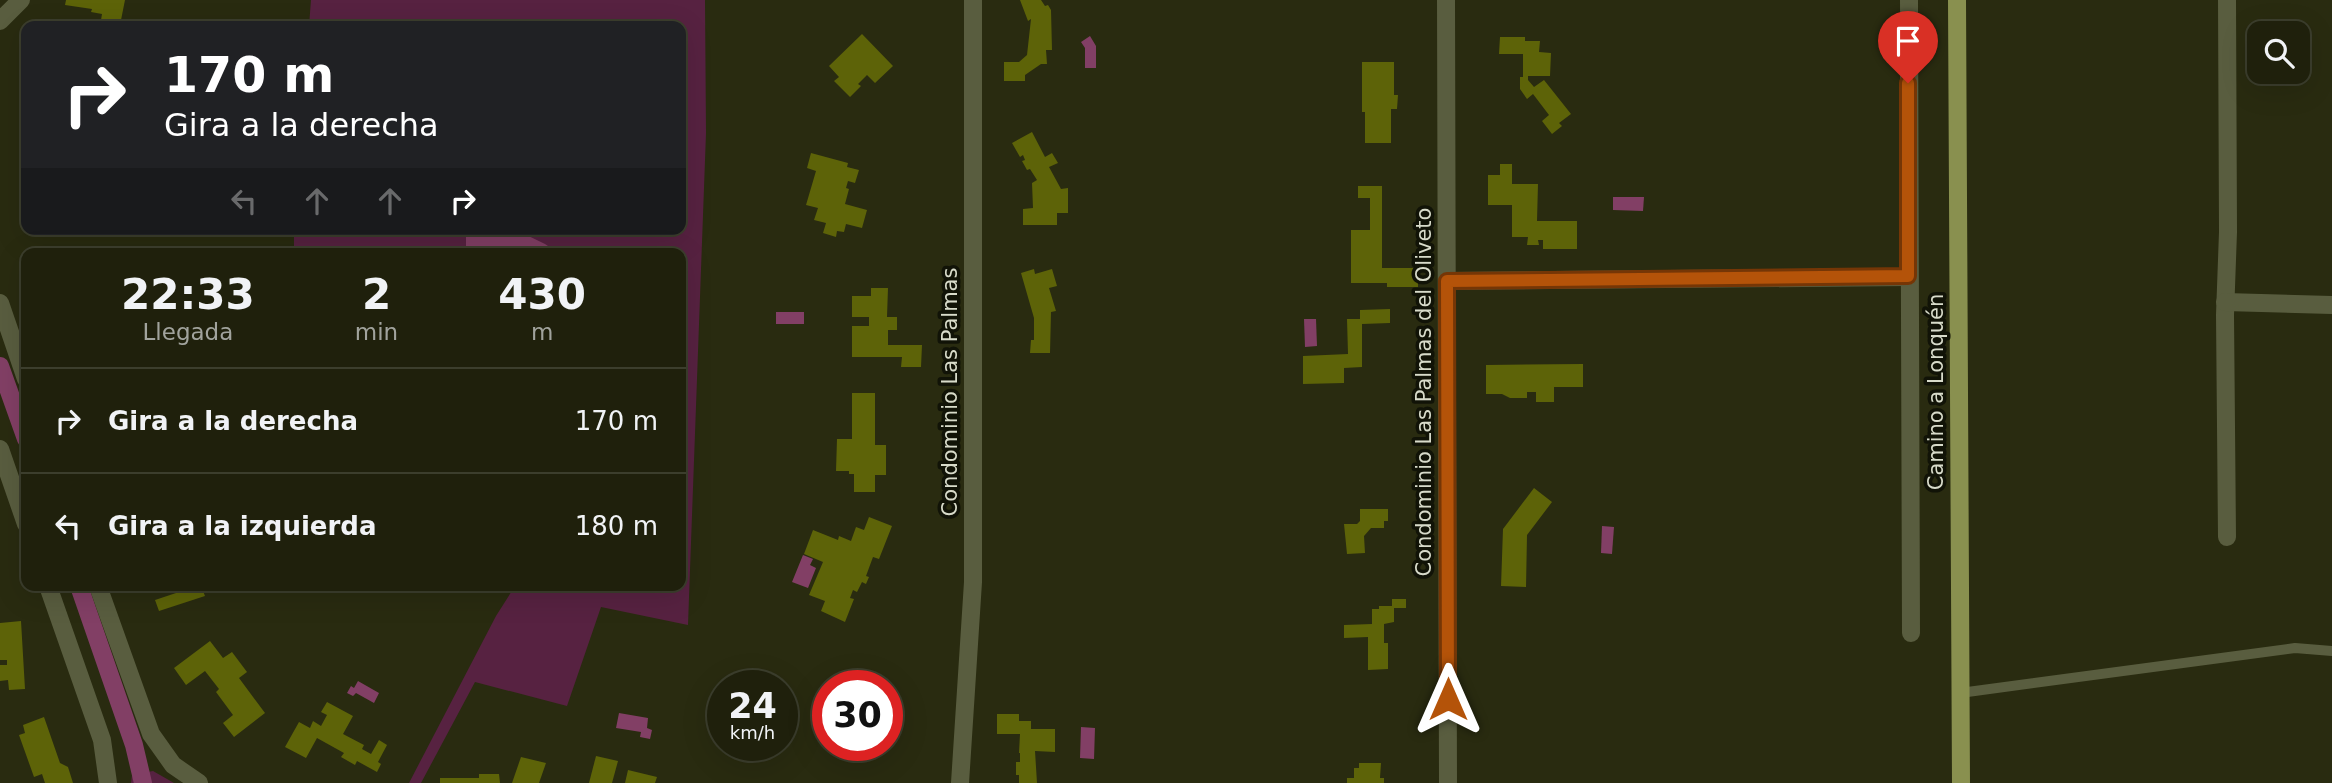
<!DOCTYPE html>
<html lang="es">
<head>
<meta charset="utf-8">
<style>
	body { margin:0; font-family:"DejaVu Sans",sans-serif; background:#272815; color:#f1f3f6; height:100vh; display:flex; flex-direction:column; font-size:26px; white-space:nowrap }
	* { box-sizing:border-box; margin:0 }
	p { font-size:23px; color:#a1a39d }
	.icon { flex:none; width:38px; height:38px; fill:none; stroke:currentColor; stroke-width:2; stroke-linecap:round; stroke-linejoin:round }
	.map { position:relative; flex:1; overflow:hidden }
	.sheet { position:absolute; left:21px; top:248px; width:665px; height:343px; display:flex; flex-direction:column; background:#1f200c; border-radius:14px; box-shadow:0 7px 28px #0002,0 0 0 2px #3c3e2d }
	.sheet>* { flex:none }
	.top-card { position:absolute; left:21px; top:21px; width:665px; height:214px; border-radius:14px; box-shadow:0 7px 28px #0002,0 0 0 2px #3c3e2d; background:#202124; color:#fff; overflow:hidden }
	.controls { position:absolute; left:2247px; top:21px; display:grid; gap:14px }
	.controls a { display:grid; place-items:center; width:63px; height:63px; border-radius:14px; background:#1f200c; box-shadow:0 7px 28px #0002,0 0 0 2px #3c3e2d; font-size:35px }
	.speed { position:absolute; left:707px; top:670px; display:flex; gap:14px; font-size:35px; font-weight:700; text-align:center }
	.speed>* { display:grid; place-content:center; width:91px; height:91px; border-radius:50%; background:#1f200c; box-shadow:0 7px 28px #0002,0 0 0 2px #3c3e2d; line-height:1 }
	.speed small { font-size:18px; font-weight:400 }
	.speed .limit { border:10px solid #d22; background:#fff; color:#111 }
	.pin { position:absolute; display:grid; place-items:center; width:60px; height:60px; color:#fff; margin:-72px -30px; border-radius:50% 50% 50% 0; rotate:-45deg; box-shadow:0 0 7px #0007 }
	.pin .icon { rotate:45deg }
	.me { position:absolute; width:77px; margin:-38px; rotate:0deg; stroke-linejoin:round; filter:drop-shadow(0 0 5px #0008) }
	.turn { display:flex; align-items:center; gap:24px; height:147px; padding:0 28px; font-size:32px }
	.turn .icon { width:91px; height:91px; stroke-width:2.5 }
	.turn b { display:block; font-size:49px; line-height:60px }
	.lanes { display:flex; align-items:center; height:66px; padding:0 28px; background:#0003; justify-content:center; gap:35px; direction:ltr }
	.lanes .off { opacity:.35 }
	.eta { display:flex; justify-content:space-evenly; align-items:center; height:119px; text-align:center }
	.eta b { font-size:42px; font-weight:700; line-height:49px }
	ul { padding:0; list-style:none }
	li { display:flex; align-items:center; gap:21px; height:105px; padding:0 28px; border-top:2px solid #3c3e2d }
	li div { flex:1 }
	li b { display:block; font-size:26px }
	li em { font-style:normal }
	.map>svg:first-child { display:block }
	.green { fill:#572241 }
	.water { fill:#823f65 }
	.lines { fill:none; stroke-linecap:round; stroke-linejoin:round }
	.canal { stroke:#823f65; stroke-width:18 }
	.building { fill:#5d6308 }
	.service { stroke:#595d3f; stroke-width:10 }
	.minor { stroke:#595d3f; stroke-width:18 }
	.primary { stroke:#89904f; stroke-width:18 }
	.route-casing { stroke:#753606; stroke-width:18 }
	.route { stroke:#b45309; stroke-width:12 }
	.labels { text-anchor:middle; stroke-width:7; stroke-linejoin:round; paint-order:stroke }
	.street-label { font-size:21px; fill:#d8dbca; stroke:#111307 }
</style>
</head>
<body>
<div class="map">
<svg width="2332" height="783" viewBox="0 0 2332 783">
	<rect width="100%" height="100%" fill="#292b10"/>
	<g class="green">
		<path d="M 311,0 L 705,0 L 706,133 L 688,625 L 601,607 L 567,706 L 475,682 L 421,783 L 409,783 L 496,616 L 515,586 L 681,586 L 681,254 L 294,254 L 294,229 L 681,229 L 681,26 L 309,26 Z"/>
		<path d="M 153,771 L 174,783 L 131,783 L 132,775 Z"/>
	</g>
	<g class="water">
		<path d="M 1090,36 L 1096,46 L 1096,68 L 1085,68 L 1085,48 L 1081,42 Z"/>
		<path d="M 1613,197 L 1644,197 L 1643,211 L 1613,210 Z"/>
		<path d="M 478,229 L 514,229 L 545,244 L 560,254 L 466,254 L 466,237 Z"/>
		<rect x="776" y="312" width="28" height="12"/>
		<path d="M 1304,319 L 1316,319 L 1317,346 L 1305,347 Z"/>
		<path d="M 1602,526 L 1614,527 L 1612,554 L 1601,553 Z"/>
		<path d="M 803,555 L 813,559 L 810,565 L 816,568 L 808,588 L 792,582 Z"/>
		<path d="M 358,681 L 379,693 L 374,703 L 356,693 L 353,696 L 347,693 L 351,686 L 354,688 Z"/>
		<path d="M 619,713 L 648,718 L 647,728 L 652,730 L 650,739 L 640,737 L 641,732 L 616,728 Z"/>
		<path d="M 1081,727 L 1095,728 L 1094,759 L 1080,758 Z"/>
	</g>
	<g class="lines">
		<g class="canal">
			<path d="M 0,366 L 26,439"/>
			<path d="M 79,586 L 134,745 L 143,783"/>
		</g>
	</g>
	<g class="building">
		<path d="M 66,0 L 125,0 L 121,20 L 151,26 L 100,26 L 102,14 L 91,12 L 92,9 L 65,5 Z"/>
		<path d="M 1020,0 L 1041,0 L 1045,6 L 1048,5 L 1051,10 L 1052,50 L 1046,50 L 1047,64 L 1041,64 L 1025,75 L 1025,81 L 1004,81 L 1004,62 L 1019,62 L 1027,55 L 1031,19 L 1028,21 Z"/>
		<path d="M 862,34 L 893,66 L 875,83 L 867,75 L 858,84 L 861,86 L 850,97 L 834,81 L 839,77 L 829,66 Z"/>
		<path d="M 1500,37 L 1525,37 L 1525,41 L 1540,41 L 1539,52 L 1551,53 L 1550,76 L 1528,76 L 1528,80 L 1534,87 L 1544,80 L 1571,114 L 1559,123 L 1562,126 L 1552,134 L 1542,121 L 1549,115 L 1533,94 L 1527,99 L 1520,89 L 1520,77 L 1523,77 L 1523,54 L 1499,54 Z"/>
		<path d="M 1362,62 L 1394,62 L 1394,95 L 1398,95 L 1397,109 L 1391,109 L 1391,143 L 1365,143 L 1365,112 L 1362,112 Z"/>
		<path d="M 1032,132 L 1045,157 L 1052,153 L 1058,163 L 1049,167 L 1061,189 L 1068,188 L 1068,213 L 1057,213 L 1057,225 L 1023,225 L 1023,209 L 1033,208 L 1032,183 L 1037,180 L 1030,169 L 1027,170 L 1022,161 L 1025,160 L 1023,155 L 1020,157 L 1012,143 Z"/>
		<path d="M 811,153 L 848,163 L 847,167 L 859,170 L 855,183 L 848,181 L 846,188 L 849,189 L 845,204 L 867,210 L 862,228 L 846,224 L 844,232 L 837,231 L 836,237 L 823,233 L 826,223 L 814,220 L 818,208 L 806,205 L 816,171 L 807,168 Z"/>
		<path d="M 1500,164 L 1512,164 L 1512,184 L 1538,184 L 1537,221 L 1577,221 L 1577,249 L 1543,249 L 1543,240 L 1538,240 L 1539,245 L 1527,245 L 1528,237 L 1512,237 L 1512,205 L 1488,205 L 1488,175 L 1500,175 Z"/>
		<path d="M 1358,186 L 1382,186 L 1382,268 L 1418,268 L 1418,287 L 1387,287 L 1387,283 L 1351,283 L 1351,230 L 1370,230 L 1370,198 L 1358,198 Z"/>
		<path d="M 1034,269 L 1035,274 L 1052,269 L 1057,286 L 1049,288 L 1056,311 L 1051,312 L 1050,353 L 1030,353 L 1031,340 L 1034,340 L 1034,318 L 1021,273 Z"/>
		<path d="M 871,288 L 888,288 L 887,317 L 897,317 L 897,330 L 888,330 L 888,345 L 922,345 L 921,367 L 901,367 L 902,357 L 852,357 L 852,326 L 869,326 L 869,317 L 852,317 L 852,296 L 871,296 Z"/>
		<path d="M 1390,309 L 1390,323 L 1362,324 L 1362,367 L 1344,368 L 1344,383 L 1303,384 L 1303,356 L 1348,354 L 1347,319 L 1360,319 L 1360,310 Z"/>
		<path d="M 1583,364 L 1583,387 L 1554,387 L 1554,402 L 1536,402 L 1536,392 L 1527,392 L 1527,398 L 1510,398 L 1502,394 L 1486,394 L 1486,365 Z"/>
		<path d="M 852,393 L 875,393 L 875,445 L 886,445 L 886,475 L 875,475 L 875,492 L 854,492 L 854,474 L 849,474 L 849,471 L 836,471 L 837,439 L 852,439 Z"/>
		<path d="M 1534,488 L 1552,502 L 1527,535 L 1526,587 L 1501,586 L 1503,529 Z"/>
		<path d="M 1360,509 L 1388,509 L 1388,521 L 1384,521 L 1384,528 L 1371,528 L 1364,536 L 1365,553 L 1347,554 L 1344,524 L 1357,524 L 1360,521 Z"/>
		<path d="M 869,517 L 892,526 L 879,559 L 873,557 L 866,576 L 869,577 L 866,584 L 862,582 L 857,592 L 853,590 L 850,598 L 854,599 L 845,622 L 821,611 L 825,601 L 809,595 L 823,562 L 804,554 L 813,530 L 838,540 L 839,536 L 851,541 L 856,527 L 864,530 Z"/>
		<path d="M 177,586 L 201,586 L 205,596 L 159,611 L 155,600 L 179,592 Z"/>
		<path d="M 1392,599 L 1406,599 L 1406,608 L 1394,608 L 1394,622 L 1384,624 L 1384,643 L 1388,643 L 1388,669 L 1368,670 L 1368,637 L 1344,638 L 1344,625 L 1372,624 L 1372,609 L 1379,609 L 1379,606 L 1392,606 Z"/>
		<path d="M 21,621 L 25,689 L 9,690 L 8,680 L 0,681 L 0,665 L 7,665 L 7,660 L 0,660 L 0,623 Z"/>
		<path d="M 210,641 L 223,658 L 232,652 L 247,672 L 239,678 L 265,713 L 234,737 L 223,723 L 233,715 L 216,692 L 219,689 L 205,671 L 186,685 L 174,668 Z"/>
		<path d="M 327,702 L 353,716 L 343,734 L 364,745 L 362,749 L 371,754 L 379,740 L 387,745 L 378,762 L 381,764 L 377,772 L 357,761 L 355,765 L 341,757 L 344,753 L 317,738 L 306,758 L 285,747 L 299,722 L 310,728 L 313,721 L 321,726 L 327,715 L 321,712 Z"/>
		<path d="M 997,714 L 1019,714 L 1019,721 L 1031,721 L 1031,729 L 1055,729 L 1055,752 L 1035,751 L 1037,783 L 1019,783 L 1019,775 L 1016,775 L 1016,762 L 1020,762 L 1020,753 L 1019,753 L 1020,734 L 997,734 Z"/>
		<path d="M 44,717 L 60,763 L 68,767 L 73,783 L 45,783 L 42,774 L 34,777 L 19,735 L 25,733 L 23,725 Z"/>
		<path d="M 596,756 L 618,761 L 612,783 L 589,783 Z"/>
		<path d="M 521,757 L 546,763 L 539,783 L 512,783 Z"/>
		<path d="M 1359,763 L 1381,763 L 1380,778 L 1384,778 L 1384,783 L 1347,783 L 1347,778 L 1354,778 L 1354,768 L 1359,768 Z"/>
		<path d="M 628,770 L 657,777 L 655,783 L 625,783 Z"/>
		<path d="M 479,774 L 499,774 L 500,783 L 440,783 L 440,778 L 479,778 Z"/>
	</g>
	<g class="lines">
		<path class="service" d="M 1960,693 L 2295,648 L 2332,651"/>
		<g class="minor">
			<path d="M 1446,0 L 1448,783"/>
			<path d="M 1909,0 L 1911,633"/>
			<path d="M 2227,0 L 2228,232 L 2225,315 L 2227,537"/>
			<path d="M 0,21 L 21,0"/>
			<path d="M 1447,281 L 1908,277"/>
			<path d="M 2225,302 L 2332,305"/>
			<path d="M 0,303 L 26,379"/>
			<path d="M 0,449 L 26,524"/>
			<path d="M 48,586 L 102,740 L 108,783"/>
			<path d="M 98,586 L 151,734 L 173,765 L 199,783"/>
			<path d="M 960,783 L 973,582 L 973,0"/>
		</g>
		<path class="primary" d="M 1957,0 L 1961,783"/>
	</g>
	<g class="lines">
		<g class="route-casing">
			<path id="route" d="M 1448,699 L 1447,281 L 1908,276 L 1908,83"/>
		</g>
		<use href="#route" class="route"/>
	</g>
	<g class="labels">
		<g class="street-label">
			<text transform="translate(950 392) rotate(-90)" y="7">Condominio Las Palmas</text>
			<text transform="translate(1424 392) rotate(-90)" y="7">Condominio Las Palmas del Oliveto</text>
			<text transform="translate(1936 392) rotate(-90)" y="7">Camino a Lonquén</text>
		</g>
	</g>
</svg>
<div class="controls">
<a><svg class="icon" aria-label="search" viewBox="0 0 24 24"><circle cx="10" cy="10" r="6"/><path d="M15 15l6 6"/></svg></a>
</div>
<div class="speed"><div>24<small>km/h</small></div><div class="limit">30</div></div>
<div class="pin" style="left:1908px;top:83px;background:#d93025"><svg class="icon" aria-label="arrive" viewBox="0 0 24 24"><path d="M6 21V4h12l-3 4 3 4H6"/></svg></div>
<svg class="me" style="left:1448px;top:699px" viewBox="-20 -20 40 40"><path d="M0-17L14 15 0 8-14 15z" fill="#b45309" stroke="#fff" stroke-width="4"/></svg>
<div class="top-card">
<div class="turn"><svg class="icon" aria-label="right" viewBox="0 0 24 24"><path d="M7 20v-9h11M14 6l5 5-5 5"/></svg><div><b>170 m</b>Gira a la derecha</div></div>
<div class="lanes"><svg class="icon off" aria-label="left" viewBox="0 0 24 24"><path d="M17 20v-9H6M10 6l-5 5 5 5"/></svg><svg class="icon off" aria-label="ahead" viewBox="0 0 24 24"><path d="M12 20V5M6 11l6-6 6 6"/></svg><svg class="icon off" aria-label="ahead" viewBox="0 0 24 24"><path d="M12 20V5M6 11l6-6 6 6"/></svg><svg class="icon" aria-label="right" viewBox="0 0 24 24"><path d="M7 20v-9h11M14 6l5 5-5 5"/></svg></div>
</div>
<section class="sheet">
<div class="eta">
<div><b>22:33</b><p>Llegada</p></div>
<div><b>2</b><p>min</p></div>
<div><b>430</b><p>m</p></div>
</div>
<ul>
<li><svg class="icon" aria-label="right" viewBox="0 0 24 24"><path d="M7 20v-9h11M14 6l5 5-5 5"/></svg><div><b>Gira a la derecha</b></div><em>170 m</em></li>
<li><svg class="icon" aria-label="left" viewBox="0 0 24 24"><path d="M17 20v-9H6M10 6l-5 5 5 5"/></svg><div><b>Gira a la izquierda</b></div><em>180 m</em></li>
</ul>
</section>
</div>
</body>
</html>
